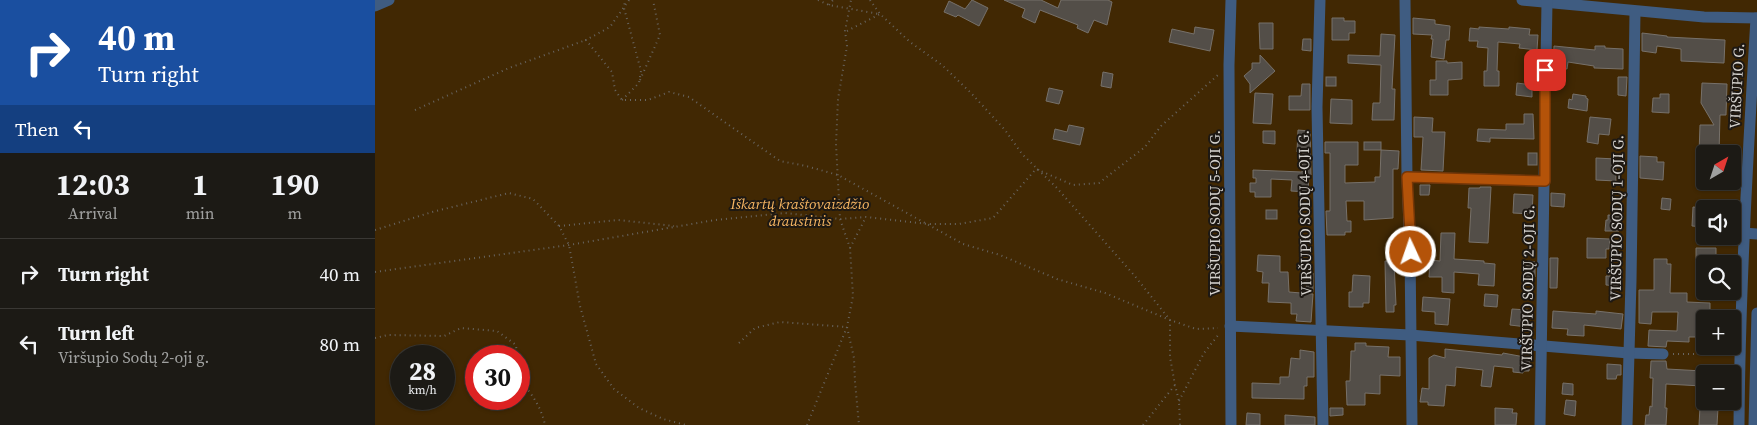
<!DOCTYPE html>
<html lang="en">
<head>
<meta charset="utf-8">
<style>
	body { margin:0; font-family:"Source Serif 4",serif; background:#292722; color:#f1f3f6; height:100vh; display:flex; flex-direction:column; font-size:19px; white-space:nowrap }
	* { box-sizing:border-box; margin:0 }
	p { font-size:16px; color:#a0a1a0 }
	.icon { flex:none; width:28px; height:28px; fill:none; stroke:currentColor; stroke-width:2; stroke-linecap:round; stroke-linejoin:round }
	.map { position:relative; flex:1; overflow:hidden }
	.side { display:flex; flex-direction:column; background:#1c1a15; width:375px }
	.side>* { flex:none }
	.guide { background:#1a4fa0; color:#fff; overflow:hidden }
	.needle { width:32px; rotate:39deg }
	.controls { position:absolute; left:1321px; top:145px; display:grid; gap:10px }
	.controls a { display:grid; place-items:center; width:45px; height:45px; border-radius:5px; background:#1c1a15; box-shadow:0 1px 4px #0004,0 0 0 1px #3a3834; font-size:25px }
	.speed { position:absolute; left:15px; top:345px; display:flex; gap:10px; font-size:25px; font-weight:700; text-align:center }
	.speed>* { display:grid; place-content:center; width:65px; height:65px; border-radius:50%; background:#1c1a15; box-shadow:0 1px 4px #0004,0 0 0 1px #3a3834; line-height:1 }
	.speed small { font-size:12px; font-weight:400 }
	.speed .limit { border:8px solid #d22; background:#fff; color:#111 }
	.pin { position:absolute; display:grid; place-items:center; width:42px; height:42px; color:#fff; margin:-21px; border-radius:10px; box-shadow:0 2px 8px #0006 }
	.me { position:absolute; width:55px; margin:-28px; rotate:357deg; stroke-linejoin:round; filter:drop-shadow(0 0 4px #0008) }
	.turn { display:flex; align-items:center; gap:18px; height:105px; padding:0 15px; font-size:22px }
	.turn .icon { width:65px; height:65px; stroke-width:2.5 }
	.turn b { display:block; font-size:35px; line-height:42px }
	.then { display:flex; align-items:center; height:48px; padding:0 15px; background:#0003; gap:10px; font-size:19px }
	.eta { display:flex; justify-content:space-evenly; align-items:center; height:85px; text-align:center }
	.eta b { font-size:30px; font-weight:700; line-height:35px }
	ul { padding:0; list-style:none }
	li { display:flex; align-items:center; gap:15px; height:70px; padding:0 15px; border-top:1px solid #3a3834 }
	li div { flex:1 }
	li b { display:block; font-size:19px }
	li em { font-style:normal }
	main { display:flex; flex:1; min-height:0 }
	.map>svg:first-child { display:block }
	.green { fill:#412803; fill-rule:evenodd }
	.building { fill:#534e48; stroke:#77716a }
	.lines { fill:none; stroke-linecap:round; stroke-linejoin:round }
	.path { stroke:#68645f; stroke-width:2; stroke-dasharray:1 4; stroke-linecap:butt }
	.minor { stroke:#3f5c81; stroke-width:11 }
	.route-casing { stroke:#753606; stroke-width:12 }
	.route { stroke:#b45309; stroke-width:9 }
	.labels { text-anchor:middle; stroke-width:4; stroke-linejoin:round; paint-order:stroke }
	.street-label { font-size:15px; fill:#d5d2ce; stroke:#1d1813 }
	.park-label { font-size:15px; font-style:italic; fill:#f7b662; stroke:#1d1813 }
</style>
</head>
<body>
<main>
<section class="side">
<div class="guide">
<div class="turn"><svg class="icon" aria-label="right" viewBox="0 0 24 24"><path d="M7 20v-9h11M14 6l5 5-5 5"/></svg><div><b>40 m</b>Turn right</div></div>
<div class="then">Then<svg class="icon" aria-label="left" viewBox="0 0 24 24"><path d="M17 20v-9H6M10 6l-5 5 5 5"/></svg></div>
</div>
<div class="eta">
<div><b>12:03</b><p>Arrival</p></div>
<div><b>1</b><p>min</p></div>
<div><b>190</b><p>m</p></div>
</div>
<ul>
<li><svg class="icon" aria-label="right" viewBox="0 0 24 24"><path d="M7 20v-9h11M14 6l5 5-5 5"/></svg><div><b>Turn right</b></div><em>40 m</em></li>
<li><svg class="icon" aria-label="left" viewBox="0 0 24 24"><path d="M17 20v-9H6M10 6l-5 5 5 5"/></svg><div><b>Turn left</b><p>Viršupio Sodų 2-oji g.</p></div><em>80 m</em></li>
</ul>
</section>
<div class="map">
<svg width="1382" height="425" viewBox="0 0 1382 425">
	<rect width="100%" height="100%" fill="#26221c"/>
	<path class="green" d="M 0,0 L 1382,0 L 1382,425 L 0,425 ZM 1330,154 L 1358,154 L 1358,181 L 1330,181 ZM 1330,209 L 1358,209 L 1358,236 L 1330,236 ZM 1330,264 L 1358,264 L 1358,291 L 1330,291 ZM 1330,319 L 1358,319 L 1358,346 L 1330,346 ZM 26,356 L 69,356 L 69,399 L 26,399 ZM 101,356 L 144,356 L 144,399 L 101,399 ZM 1330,374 L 1358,374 L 1358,401 L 1330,401 Z"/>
	<g class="building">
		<path d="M 597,0 L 613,8 L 604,26 L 583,15 L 581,17 L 569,12 L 574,1 L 590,9 Z"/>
		<path d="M 629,0 L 666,0 L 683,8 L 686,0 L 733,0 L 737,2 L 732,25 L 719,20 L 713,33 L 702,28 L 703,25 L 665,10 L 660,23 L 647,17 L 650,9 Z"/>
		<path d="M 957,18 L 969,18 L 969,21 L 980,21 L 980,33 L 974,33 L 974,40 L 957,40 Z"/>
		<path d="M 1038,18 L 1060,20 L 1060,24 L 1075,26 L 1074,40 L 1071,40 L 1069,59 L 1056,57 L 1058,39 L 1056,39 L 1057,35 L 1038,34 Z"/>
		<path d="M 884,23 L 898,23 L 898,49 L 885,49 Z"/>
		<path d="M 820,27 L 839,30 L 835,51 L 794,42 L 797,29 L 819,34 Z"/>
		<path d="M 1104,27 L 1134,29 L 1134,27 L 1155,29 L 1154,35 L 1163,35 L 1162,50 L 1144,48 L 1145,44 L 1123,42 L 1122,71 L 1124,71 L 1124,86 L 1109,86 L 1109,71 L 1112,71 L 1113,48 L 1102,47 L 1103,41 L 1094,41 L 1095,28 L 1104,29 Z"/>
		<path d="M 1267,33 L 1292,36 L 1292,37 L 1350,40 L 1349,63 L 1306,61 L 1306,49 L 1282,46 L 1281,53 L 1267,51 Z"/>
		<path d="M 1006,34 L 1020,35 L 1017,89 L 1020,89 L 1019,120 L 997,120 L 998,103 L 1005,103 L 1006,65 L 973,63 L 973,55 L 1005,56 Z"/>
		<path d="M 928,39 L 936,39 L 936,51 L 927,50 Z"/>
		<path d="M 1179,46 L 1220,50 L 1220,46 L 1230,46 L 1230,48 L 1248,49 L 1248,69 L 1219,68 L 1219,66 L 1193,62 L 1192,69 L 1178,67 Z"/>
		<path d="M 885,55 L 900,71 L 875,93 L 875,84 L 869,76 L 877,69 L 877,63 L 885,63 Z"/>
		<path d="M 1061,61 L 1072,61 L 1072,63 L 1087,62 L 1087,79 L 1073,80 L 1073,95 L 1055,95 L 1055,80 L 1061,80 Z"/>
		<path d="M 728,72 L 738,74 L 736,88 L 726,86 Z"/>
		<rect x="951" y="77" width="10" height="9"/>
		<path d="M 1243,77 L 1252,77 L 1251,96 L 1243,95 Z"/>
		<path d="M 1142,83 L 1157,85 L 1157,97 L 1141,95 Z"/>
		<path d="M 1327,83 L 1352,84 L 1351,115 L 1345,115 L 1344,154 L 1324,154 L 1325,125 L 1339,125 L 1326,103 Z"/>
		<path d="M 927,84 L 935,84 L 935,110 L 914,110 L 914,96 L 926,96 Z"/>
		<path d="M 674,88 L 688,91 L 684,104 L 671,101 Z"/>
		<path d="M 880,93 L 898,94 L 896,124 L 878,123 Z"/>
		<path d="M 1198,94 L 1211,96 L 1211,98 L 1213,99 L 1212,111 L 1193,108 L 1194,99 L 1197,100 Z"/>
		<path d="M 1285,94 L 1294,94 L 1294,113 L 1277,112 L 1278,98 L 1285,98 Z"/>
		<path d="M 956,99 L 977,100 L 977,124 L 955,123 Z"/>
		<path d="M 1149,114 L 1158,114 L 1159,139 L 1115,138 L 1115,142 L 1102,141 L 1103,129 L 1131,130 L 1131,124 L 1149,124 Z"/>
		<path d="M 1039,117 L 1058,118 L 1057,132 L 1070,132 L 1068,171 L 1046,170 L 1048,137 L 1039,137 Z"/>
		<path d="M 1215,117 L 1236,119 L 1234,135 L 1224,134 L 1223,144 L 1212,142 Z"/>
		<path d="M 694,125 L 709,128 L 705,145 L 678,139 L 680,129 L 692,132 Z"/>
		<path d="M 923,130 L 935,131 L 936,175 L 934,175 L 933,192 L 916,191 L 917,180 L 896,179 L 896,197 L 880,197 L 880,192 L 875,192 L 875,183 L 881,183 L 881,178 L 878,178 L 878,170 L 927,172 L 928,152 L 922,152 Z"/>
		<path d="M 888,131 L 900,131 L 900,144 L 888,143 Z"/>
		<path d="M 950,142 L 983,142 L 983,165 L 970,165 L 970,183 L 1000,182 L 1000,177 L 1005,177 L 1006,150 L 1024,151 L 1023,169 L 1018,169 L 1018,218 L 989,220 L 989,201 L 971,201 L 972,221 L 976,221 L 976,232 L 970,232 L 970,235 L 952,235 L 951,211 L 955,211 L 955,153 L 950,153 Z"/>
		<rect x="989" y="142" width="17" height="8"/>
		<rect x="1153" y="153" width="9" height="12"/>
		<path d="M 1265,156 L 1282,157 L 1282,162 L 1289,162 L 1288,180 L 1265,178 Z"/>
		<path d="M 1221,158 L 1241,159 L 1241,181 L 1221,180 Z"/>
		<path d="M 1045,185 L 1055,185 L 1054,195 L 1045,195 Z"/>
		<path d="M 1105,187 L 1116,187 L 1113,243 L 1094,242 L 1096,208 L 1093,208 L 1094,188 L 1105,188 Z"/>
		<path d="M 1176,193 L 1190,194 L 1189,207 L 1176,206 Z"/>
		<path d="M 1139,194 L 1158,195 L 1157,214 L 1138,213 Z"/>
		<path d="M 1287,198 L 1296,199 L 1295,210 L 1286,209 Z"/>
		<path d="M 1318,207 L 1330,208 L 1330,227 L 1317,226 Z"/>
		<rect x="891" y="210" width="11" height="9"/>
		<path d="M 1233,215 L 1245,216 L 1244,231 L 1230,231 L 1231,220 L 1233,220 Z"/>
		<path d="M 1066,233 L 1080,233 L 1079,259 L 1109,261 L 1109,263 L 1120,264 L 1119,286 L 1103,285 L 1104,274 L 1079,272 L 1079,293 L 1067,292 L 1067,277 L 1054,277 L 1055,260 L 1065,261 Z"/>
		<path d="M 1212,238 L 1235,239 L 1234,249 L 1231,249 L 1231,258 L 1212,258 Z"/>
		<path d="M 1321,248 L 1341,248 L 1341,260 L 1321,259 Z"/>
		<path d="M 883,255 L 905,256 L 905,272 L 913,272 L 914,292 L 938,294 L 936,322 L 921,321 L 922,314 L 916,314 L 916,303 L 893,302 L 894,283 L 887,283 L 888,272 L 882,271 Z"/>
		<path d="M 1175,258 L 1183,258 L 1182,288 L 1175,288 Z"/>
		<path d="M 1279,259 L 1292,259 L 1292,264 L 1296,264 L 1295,293 L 1312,293 L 1312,302 L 1335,303 L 1335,316 L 1330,315 L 1330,332 L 1328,332 L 1327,337 L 1314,337 L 1314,342 L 1292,341 L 1291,347 L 1273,346 L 1274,330 L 1302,331 L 1303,312 L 1277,312 L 1276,324 L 1264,323 L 1264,290 L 1279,290 Z"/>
		<path d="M 1010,261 L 1019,261 L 1021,305 L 1019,305 L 1019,312 L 1011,312 Z"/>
		<path d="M 1153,261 L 1160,262 L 1160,277 L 1150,276 L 1150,266 L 1152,266 Z"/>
		<path d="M 932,273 L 938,273 L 938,292 L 931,292 Z"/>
		<path d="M 978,275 L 995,276 L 994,303 L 988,303 L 988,307 L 974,307 L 974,292 L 977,292 Z"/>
		<path d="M 1231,276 L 1247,276 L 1246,286 L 1231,285 Z"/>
		<path d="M 1110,294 L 1123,295 L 1122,307 L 1109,306 Z"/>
		<path d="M 1048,297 L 1075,299 L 1073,325 L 1060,324 L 1060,312 L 1047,311 Z"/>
		<path d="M 1137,309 L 1153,310 L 1152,327 L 1135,325 Z"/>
		<path d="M 1178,311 L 1221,314 L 1221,311 L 1248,314 L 1246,329 L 1209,325 L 1209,336 L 1192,335 L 1193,329 L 1177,328 Z"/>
		<path d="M 980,343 L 991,343 L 991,346 L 1014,347 L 1013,357 L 1025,357 L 1025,376 L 1005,375 L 1005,394 L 990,393 L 990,405 L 972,405 L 971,381 L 975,381 L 976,351 L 980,351 Z"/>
		<path d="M 1070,349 L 1127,355 L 1128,353 L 1155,358 L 1154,371 L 1148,371 L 1148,373 L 1138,372 L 1138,368 L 1119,366 L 1116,387 L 1106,386 L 1108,370 L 1081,367 L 1080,386 L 1071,385 L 1069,406 L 1053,405 L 1053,402 L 1045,402 L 1047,388 L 1054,389 L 1054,358 L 1059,355 L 1070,358 Z"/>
		<path d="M 925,350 L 939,352 L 939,377 L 932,377 L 932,386 L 929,386 L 929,399 L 877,398 L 877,383 L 905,384 L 905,377 L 914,377 L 916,358 L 925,359 Z"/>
		<path d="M 1276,361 L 1291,361 L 1292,369 L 1328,371 L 1327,386 L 1291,384 L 1290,408 L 1292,408 L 1291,425 L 1270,425 L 1271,415 L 1274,415 L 1275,406 L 1277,407 L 1278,378 L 1275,378 Z"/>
		<path d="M 1232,364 L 1246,365 L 1246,375 L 1242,375 L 1241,379 L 1232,379 Z"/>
		<path d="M 1188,383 L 1198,384 L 1198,395 L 1187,394 Z"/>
		<path d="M 1191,400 L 1201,401 L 1200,416 L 1189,414 Z"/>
		<path d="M 1325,407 L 1343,408 L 1342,425 L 1324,425 Z"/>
		<path d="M 955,408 L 968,408 L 968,415 L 955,416 Z"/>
		<path d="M 1120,408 L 1138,409 L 1137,413 L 1142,413 L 1141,425 L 1120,425 Z"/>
		<path d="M 872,413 L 885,414 L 885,425 L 871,425 Z"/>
		<path d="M 910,415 L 940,417 L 940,425 L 910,425 Z"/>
	</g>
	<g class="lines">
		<g class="path">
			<path d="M 254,0 L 235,27 L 211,40 L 237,72 L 240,90 L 247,100 L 273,100 L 294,92 L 314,97 L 405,161 L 431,166 L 463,175 L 588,244 L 625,255 L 682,279 L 730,293 L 795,320 L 821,329 L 843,328"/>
			<path d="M 443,0 L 454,5 L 504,14"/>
			<path d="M 495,0 L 505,14 L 535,42 L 567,65 L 596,93 L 630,130 L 647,154 L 681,187 L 759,275 L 795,320 L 795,357 L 800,385 L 804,401 L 805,425"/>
			<path d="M 454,5 L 458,0"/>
			<path d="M 472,31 L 505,14"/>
			<path d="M 265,80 L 285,35 L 278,0"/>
			<path d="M 247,100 L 264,83 L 266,71 L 249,8 L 250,0"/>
			<path d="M 40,110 L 134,68 L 211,40"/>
			<path d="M 184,226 L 243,220 L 299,226"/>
			<path d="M 0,230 L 57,212 L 134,193 L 158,199 L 184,226 L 194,245 L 205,306 L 221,364 L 239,389 L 264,408 L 288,419 L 311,425"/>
			<path d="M 475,248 L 491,217"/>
			<path d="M 0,272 L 194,245 L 340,220 L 410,213 L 465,219 L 491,217 L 553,224 L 584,224 L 618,218 L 661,169 L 698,185 L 724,183 L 770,147 L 786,126 L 843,75"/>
			<path d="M 0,338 L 13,335 L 69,336 L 86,328 L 122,331 L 141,345 L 142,356"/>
			<path d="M 364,343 L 380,328 L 405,322 L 472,327 L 479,358 L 480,382 L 484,425"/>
			<path d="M 1298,354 L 1353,354"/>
			<path d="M 144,379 C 156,393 166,406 170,425"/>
			<path d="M 804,401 L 829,353 L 844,334"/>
			<path d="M 432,425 L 472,327 L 478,296 L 475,248 L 465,219 L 461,144 L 463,99 L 472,46 L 470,31 L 476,0"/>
			<path d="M 768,425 L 800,385"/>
		</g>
		<g class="minor">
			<path d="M 856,0 L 854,65 L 856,425"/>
			<path d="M 945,0 L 942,107 L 948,425"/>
			<path d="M 1030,0 L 1032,177 L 1035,252 L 1037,425"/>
			<path d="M 1147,0 L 1329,17 L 1382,18"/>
			<path d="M 0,6 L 14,0"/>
			<path d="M 1032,177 L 1170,181"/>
			<path d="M 1369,233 L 1382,234"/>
			<path d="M 855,326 L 1035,335 L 1254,353 L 1288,354"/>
			<path d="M 1165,425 L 1172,2"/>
			<path d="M 1252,425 L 1256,281 L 1260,12"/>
			<path d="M 1364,425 C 1365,289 1373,153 1381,18"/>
			<path d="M 1379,425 L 1382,313"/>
		</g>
	</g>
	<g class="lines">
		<g class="route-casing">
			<path id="route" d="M 1036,252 L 1032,177 L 1170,181 L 1170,70"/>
		</g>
		<use href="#route" class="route"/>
	</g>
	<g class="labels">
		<g class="street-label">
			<text transform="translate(1362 86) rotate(-87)" y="5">VIRŠUPIO G.</text>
			<text transform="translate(840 213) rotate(-90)" y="5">VIRŠUPIO SODŲ 5-OJI G.</text>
			<text transform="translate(930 213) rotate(-91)" y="5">VIRŠUPIO SODŲ 4-OJI G.</text>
			<text transform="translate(1242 218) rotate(-89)" y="5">VIRŠUPIO SODŲ 1-OJI G.</text>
			<text transform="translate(1153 288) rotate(-89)" y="5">VIRŠUPIO SODŲ 2-OJI G.</text>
		</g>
		<g class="park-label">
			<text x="425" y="209">Iškartų kraštovaizdžio<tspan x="425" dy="17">draustinis</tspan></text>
		</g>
	</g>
</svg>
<div class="controls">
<a><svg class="needle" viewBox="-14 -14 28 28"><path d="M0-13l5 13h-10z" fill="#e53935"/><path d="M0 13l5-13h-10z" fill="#a0a1a0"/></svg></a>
<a><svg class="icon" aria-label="sound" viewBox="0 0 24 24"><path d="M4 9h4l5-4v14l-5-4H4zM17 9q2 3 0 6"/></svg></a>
<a><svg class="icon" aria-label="search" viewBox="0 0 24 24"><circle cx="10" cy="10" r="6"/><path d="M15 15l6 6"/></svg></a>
<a>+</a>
<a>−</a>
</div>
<div class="speed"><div>28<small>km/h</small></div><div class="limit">30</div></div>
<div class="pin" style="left:1170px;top:70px;background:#d93025"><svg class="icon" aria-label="arrive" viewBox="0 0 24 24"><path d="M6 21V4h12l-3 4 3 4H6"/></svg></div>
<svg class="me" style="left:1036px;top:252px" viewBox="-20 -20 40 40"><circle r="17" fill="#b45309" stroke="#fff" stroke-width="3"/><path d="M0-11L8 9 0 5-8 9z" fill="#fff"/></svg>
</div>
</main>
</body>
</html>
